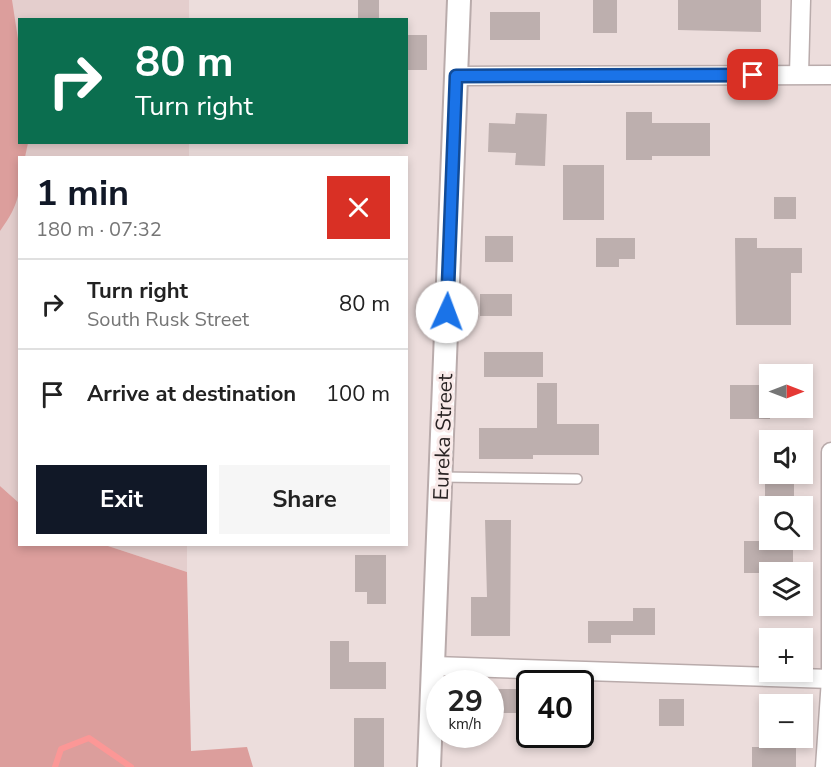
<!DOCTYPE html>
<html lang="en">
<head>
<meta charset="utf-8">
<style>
	body { margin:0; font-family:"Nunito Sans",sans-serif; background:#f6f6f6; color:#222; height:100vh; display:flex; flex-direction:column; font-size:22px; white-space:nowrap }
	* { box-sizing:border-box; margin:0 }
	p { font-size:20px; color:#767676 }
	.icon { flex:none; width:33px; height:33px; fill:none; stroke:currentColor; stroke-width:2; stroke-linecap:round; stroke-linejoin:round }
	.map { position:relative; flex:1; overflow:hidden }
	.panel { position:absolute; left:18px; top:156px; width:390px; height:390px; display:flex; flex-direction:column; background:#fff; border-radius:0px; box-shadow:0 3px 9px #0003 }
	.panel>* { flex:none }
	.top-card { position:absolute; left:18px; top:18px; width:390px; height:126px; border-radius:0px; box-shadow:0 3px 9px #0003; background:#0b6e4f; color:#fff; overflow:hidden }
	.needle { width:39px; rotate:90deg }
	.fabs { position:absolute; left:759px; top:364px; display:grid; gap:12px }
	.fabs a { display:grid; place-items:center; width:54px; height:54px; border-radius:0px; background:#fff; box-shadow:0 3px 9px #0003; font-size:30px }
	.speed { position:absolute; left:426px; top:670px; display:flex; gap:12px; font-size:30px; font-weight:700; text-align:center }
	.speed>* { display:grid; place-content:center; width:78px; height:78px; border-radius:50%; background:#fff; box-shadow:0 3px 9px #0003; line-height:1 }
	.speed small { font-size:15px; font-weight:400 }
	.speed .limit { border:3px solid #111; border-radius:9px; background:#fff; color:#111 }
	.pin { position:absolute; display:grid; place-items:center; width:51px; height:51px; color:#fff; margin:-26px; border-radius:12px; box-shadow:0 3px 9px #0006 }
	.me { position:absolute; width:66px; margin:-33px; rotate:2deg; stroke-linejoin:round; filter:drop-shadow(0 0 4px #0008) }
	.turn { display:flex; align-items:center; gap:21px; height:126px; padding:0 18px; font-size:27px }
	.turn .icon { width:78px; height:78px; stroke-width:2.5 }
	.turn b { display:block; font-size:42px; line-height:51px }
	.round { display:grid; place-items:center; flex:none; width:63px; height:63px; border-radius:0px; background:#f6f6f6 }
	.headline { display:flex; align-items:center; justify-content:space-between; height:102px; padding:0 18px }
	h1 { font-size:36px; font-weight:700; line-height:45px; color:#111827 }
	.primary-button { display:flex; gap:12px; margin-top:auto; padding:12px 18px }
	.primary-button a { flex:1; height:69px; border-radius:0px; background:#111827; color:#fff; font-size:24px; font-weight:700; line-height:69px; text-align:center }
	.primary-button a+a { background:#f6f6f6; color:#222 }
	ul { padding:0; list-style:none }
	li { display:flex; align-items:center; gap:18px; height:90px; padding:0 18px; border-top:2px solid #e0e0e0 }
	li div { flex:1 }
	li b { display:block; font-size:22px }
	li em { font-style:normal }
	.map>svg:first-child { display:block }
	.built { fill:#e4cecd }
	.green { fill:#dc9e9c }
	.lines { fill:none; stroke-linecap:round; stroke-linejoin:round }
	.stream { stroke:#fc9796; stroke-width:6 }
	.building { fill:#bdafae }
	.service-casing { stroke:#b9abab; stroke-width:12 }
	.minor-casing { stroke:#b9abab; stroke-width:21 }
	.tertiary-casing { stroke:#b9abab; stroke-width:26 }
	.service { stroke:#fff; stroke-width:9 }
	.minor { stroke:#fff; stroke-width:18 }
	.tertiary { stroke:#fff; stroke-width:22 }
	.route-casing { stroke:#114b97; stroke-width:15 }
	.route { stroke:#1a73e8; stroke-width:10 }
	.labels { text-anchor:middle; stroke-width:6; stroke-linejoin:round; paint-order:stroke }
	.street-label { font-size:21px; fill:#292323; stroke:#f9eae9 }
</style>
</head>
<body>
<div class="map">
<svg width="831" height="767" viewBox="0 0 831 767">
	<rect width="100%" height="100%" fill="#ecdddc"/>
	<g class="built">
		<path d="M 0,0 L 189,0 L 189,19 L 20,20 L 20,142 L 189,143 L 189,157 L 20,158 L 19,503 L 0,486 Z"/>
		<path d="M 105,545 L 187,545 L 187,572 Z"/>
	</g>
	<g class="green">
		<path d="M 0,0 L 12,0 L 20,52 L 20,142 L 28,143 L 25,157 L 20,158 C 20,192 21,202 0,231 Z"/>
		<path d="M 0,486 L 19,503 L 20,544 L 105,545 L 187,572 L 191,751 L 247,747 L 253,767 L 0,767 Z"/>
	</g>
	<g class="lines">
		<path class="stream" d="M 55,767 L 61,749 L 89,738 L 131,767"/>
	</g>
	<g class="building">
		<rect x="358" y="0" width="21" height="18"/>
		<rect x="593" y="0" width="24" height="33"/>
		<path d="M 678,0 L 761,0 L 761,32 L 678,30 Z"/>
		<rect x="490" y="12" width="50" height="28"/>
		<rect x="406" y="35" width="21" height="35"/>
		<path d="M 626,112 L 652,112 L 652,123 L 710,123 L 710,156 L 652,156 L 652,160 L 626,160 Z"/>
		<path d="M 516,113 L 547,114 L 545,166 L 515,165 L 516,153 L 488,152 L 489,123 L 515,124 Z"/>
		<rect x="563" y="165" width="41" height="55"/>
		<rect x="774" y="197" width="22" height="22"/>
		<rect x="485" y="236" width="28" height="26"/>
		<path d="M 596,238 L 635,238 L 635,259 L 619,259 L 619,267 L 596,267 Z"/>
		<path d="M 735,238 L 757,238 L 757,248 L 802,248 L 802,273 L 791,273 L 791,325 L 736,325 Z"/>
		<rect x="480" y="294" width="32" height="22"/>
		<rect x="484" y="352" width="59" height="25"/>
		<path d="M 537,383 L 557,383 L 557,424 L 599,424 L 599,455 L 533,455 L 533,459 L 479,459 L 479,428 L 537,428 Z"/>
		<rect x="730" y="385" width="40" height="34"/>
		<rect x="765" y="474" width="29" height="33"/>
		<path d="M 485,520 L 511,520 L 510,636 L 471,636 L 471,597 L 487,597 Z"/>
		<rect x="744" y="541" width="49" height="32"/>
		<path d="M 355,555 L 386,555 L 386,604 L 367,604 L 367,592 L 355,592 Z"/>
		<path d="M 633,608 L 655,608 L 655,635 L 611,635 L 611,643 L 588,643 L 588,621 L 633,621 Z"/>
		<path d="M 330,641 L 349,641 L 349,662 L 386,662 L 386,689 L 330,689 Z"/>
		<rect x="490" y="689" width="28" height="24"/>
		<rect x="659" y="699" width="25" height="27"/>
		<rect x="354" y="718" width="30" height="49"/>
		<rect x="752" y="747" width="44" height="20"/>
	</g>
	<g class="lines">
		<g class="service-casing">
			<path id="service" d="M 441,477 L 577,479"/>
		</g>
		<g class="minor-casing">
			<g id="minor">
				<path d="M 799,74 L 801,0"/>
				<path d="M 456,76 L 831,75"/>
				<path d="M 434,666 L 831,679"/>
				<path d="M 825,767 L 831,679 L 831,452"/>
			</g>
		</g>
		<g class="tertiary-casing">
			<path id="tertiary" d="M 429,767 L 459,0"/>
		</g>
		<use href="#service" class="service"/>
		<use href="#minor" class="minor"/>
		<use href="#tertiary" class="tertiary"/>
	</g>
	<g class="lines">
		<g class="route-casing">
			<path id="route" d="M 447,312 L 456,76 L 753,75"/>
		</g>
		<use href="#route" class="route"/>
	</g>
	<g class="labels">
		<g class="street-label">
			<text transform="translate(443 437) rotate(-88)" y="7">Eureka Street</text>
		</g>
	</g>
</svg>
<div class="fabs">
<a><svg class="needle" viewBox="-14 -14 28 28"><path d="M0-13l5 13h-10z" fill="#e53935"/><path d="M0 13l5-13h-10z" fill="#767676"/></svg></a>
<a><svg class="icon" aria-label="sound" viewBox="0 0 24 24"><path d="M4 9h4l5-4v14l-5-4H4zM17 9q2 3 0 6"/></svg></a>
<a><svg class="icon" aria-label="search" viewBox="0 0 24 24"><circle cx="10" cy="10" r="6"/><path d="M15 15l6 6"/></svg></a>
<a><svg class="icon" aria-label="layers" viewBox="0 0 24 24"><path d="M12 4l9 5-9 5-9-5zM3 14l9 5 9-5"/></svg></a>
<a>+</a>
<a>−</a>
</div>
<div class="speed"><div>29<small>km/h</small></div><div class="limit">40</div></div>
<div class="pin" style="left:753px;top:75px;background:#d93025"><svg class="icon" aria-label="arrive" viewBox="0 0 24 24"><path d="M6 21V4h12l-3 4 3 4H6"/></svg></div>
<svg class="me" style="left:447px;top:312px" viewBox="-20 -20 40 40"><circle r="19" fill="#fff"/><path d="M0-13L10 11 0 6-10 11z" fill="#1a73e8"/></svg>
<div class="top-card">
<div class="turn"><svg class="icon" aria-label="right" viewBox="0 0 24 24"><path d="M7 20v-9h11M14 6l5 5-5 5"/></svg><div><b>80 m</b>Turn right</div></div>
</div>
<section class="panel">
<div class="headline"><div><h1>1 min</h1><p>180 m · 07:32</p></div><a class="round" style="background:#d93025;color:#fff"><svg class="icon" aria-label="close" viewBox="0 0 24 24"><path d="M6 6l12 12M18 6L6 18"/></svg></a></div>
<ul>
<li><svg class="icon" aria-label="right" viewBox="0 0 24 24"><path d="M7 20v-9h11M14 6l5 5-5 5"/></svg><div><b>Turn right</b><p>South Rusk Street</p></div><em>80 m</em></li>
<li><svg class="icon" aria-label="arrive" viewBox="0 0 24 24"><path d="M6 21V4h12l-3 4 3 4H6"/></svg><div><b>Arrive at destination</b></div><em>100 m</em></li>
</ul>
<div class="primary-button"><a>Exit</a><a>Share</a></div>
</section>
</div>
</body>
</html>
